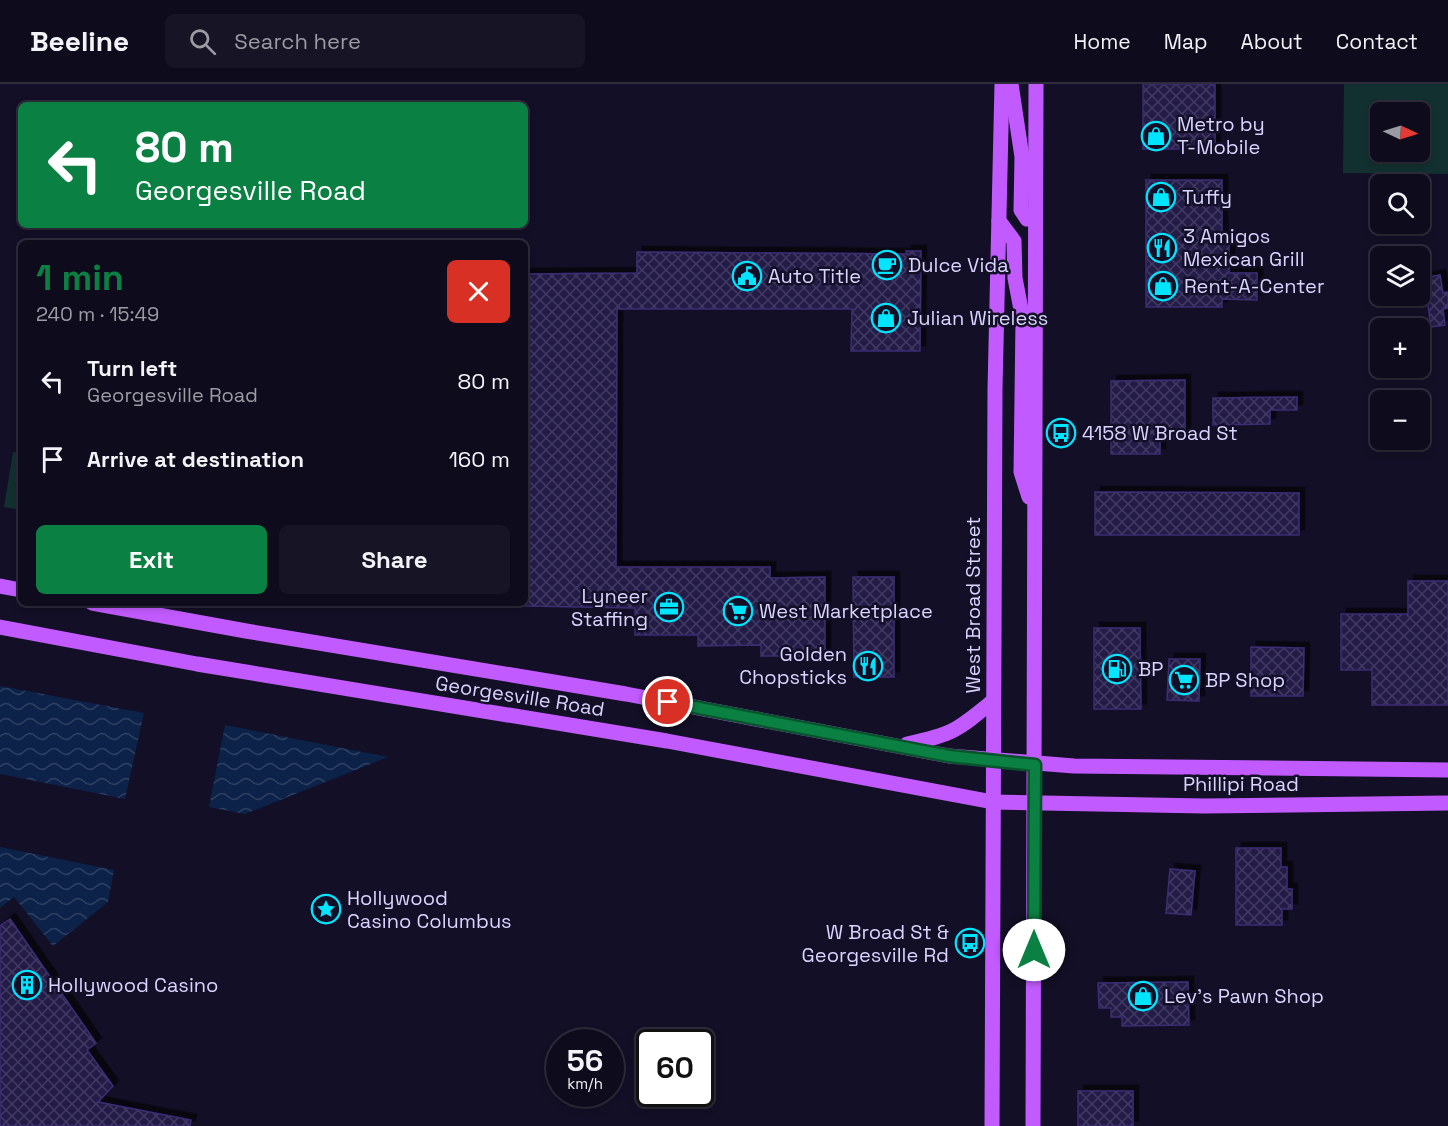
<!DOCTYPE html>
<html lang="en">
<head>
<meta charset="utf-8">
<style>
	body { margin:0; font-family:"Space Grotesk",sans-serif; background:#171425; color:#f1f3f6; height:100vh; display:flex; flex-direction:column; font-size:22px; white-space:nowrap }
	* { box-sizing:border-box; margin:0 }
	p { font-size:20px; color:#9b9ba3 }
	.icon { flex:none; width:33px; height:33px; fill:none; stroke:currentColor; stroke-width:2; stroke-linecap:round; stroke-linejoin:round }
	.map { position:relative; flex:1; overflow:hidden }
	.side { position:absolute; left:18px; top:156px; width:510px; height:366px; display:flex; flex-direction:column; background:#0e0b1c; border-radius:9px; box-shadow:0 3px 9px #0003,0 0 0 2px #2e2b3b }
	.side>* { flex:none }
	.banner { position:absolute; left:18px; top:18px; width:510px; height:126px; border-radius:9px; box-shadow:0 3px 9px #0003,0 0 0 2px #2e2b3b; background:#0b8043; color:#fff; overflow:hidden }
	.needle { width:39px; rotate:94deg }
	.controls { position:absolute; left:1370px; top:18px; display:grid; gap:12px }
	.controls a { display:grid; place-items:center; width:60px; height:60px; border-radius:9px; background:#0e0b1c; box-shadow:0 3px 9px #0003,0 0 0 2px #2e2b3b; font-size:30px }
	.speed { position:absolute; left:546px; top:945px; display:flex; gap:12px; font-size:30px; font-weight:700; text-align:center }
	.speed>* { display:grid; place-content:center; width:78px; height:78px; border-radius:50%; background:#0e0b1c; box-shadow:0 3px 9px #0003,0 0 0 2px #2e2b3b; line-height:1 }
	.speed small { font-size:15px; font-weight:400 }
	.speed .limit { border:3px solid #111; border-radius:9px; background:#fff; color:#111 }
	.pin { position:absolute; display:grid; place-items:center; width:51px; height:51px; color:#fff; margin:-26px; border:3px solid #fff; border-radius:50%; box-shadow:0 2px 6px #0007 }
	.me { position:absolute; width:66px; margin:-33px; rotate:0deg; stroke-linejoin:round; filter:drop-shadow(0 0 4px #0008) }
	.turn { display:flex; align-items:center; gap:21px; height:126px; padding:0 18px; font-size:27px }
	.turn .icon { width:78px; height:78px; stroke-width:2.5 }
	.turn b { display:block; font-size:42px; line-height:51px }
	.round { display:grid; place-items:center; flex:none; width:63px; height:63px; border-radius:9px; background:#171425 }
	.headline { display:flex; align-items:center; justify-content:space-between; height:102px; padding:0 18px }
	h1 { font-size:36px; font-weight:700; line-height:45px; color:#0b8043 }
	.cta { display:flex; gap:12px; margin-top:auto; padding:12px 18px }
	.cta a { flex:1; height:69px; border-radius:9px; background:#0b8043; color:#fff; font-size:24px; font-weight:700; line-height:69px; text-align:center }
	.cta a+a { background:#171425; color:#f1f3f6 }
	ul { padding:0; list-style:none }
	li { display:flex; align-items:center; gap:18px; height:78px; padding:0 18px }
	li div { flex:1 }
	li b { display:block; font-size:22px }
	li em { font-style:normal }
	header { display:flex; align-items:center; gap:36px; box-sizing:border-box; height:84px; padding:0 30px; background:#0e0b1c; border-bottom:2px solid #2e2b3b }
	header strong { font-size:28px }
	nav { display:flex; gap:33px; margin-inline-start:auto; font-size:21px }
	.search { width:420px; height:54px; background:#171425; display:flex; align-items:center; gap:15px; box-sizing:border-box; padding:0 21px; border-radius:9px; color:#9b9ba3; font-size:22px }
	.map>svg:first-child { display:block }
	.grass { fill:#12302f; fill-rule:evenodd }
	.water { fill:url(#water-waves) }
	.building { fill:url(#building-cross-hatch); stroke:#3b2d73; stroke-width:1.5; filter:url(#shadow) }
	.lines { fill:none; stroke-linecap:round; stroke-linejoin:round }
	.major { stroke:#c25bff; stroke-width:15 }
	.route-casing { stroke:#07532c; stroke-width:15 }
	.route { stroke:#0b8043; stroke-width:10 }
	.labels { text-anchor:middle; stroke-width:5; stroke-linejoin:round; paint-order:stroke }
	.poi-label { font-size:20px; fill:#d9d4ff; stroke:#130f26; text-anchor:start }
	.street-label { font-size:20px; fill:#d9d4ff; stroke:#130f26 }
</style>
</head>
<body>
<header>
<strong>Beeline</strong>
<div class="search"><svg class="icon" aria-label="search" viewBox="0 0 24 24"><circle cx="10" cy="10" r="6"/><path d="M15 15l6 6"/></svg>Search here</div>
<nav><a>Home</a><a>Map</a><a>About</a><a>Contact</a></nav>
</header>
<div class="map">
<svg width="1448" height="1042" viewBox="0 0 1448 1042">
	<defs>
		<pattern id="water-waves" width="16" height="10" patternUnits="userSpaceOnUse" patternTransform="scale(1.5)"><rect width="16" height="10" fill="#0c2248"/><path d="M0 5q4-4 8 0t8 0" fill="none" stroke="#2f4163"/></pattern>
		<pattern id="building-cross-hatch" width="8" height="8" patternUnits="userSpaceOnUse" patternTransform="scale(1.5)"><rect width="8" height="8" fill="#241b47"/><path d="M0 0l8 8M0 8l8-8" fill="none" stroke="#433b63"/></pattern>
		<filter id="shadow"><feDropShadow dx="5.5" dy="-5.5" stdDeviation="0" flood-color="#0009"/></filter>
	</defs>
	<rect width="100%" height="100%" fill="#130f26"/>
	<g class="grass">
		<path d="M 1344,0 L 1448,0 L 1448,90 L 1343,89 ZM 1380,28 L 1419,28 L 1419,68 L 1380,68 Z"/>
		<path d="M 13,368 L 21,369 L 21,426 L 4,423 Z"/>
	</g>
	<g class="water">
		<path d="M 0,602 L 144,629 L 125,715 L 0,690 Z"/>
		<path d="M 225,641 L 388,673 L 245,730 L 209,723 Z"/>
		<path d="M 0,763 L 114,786 L 108,818 L 53,862 L 14,813 L 0,824 Z"/>
	</g>
	<g class="building">
		<rect x="1143" y="0" width="72" height="65"/>
		<path d="M 1146,96 L 1222,96 L 1222,156 L 1229,156 L 1229,189 L 1257,189 L 1257,216 L 1222,215 L 1222,223 L 1146,223 Z"/>
		<path d="M 906,167 L 921,167 L 920,267 L 851,267 L 852,225 L 617,225 L 616,483 L 770,483 L 770,494 L 825,493 L 825,572 L 761,572 L 761,561 L 698,562 L 698,551 L 635,551 L 635,524 L 525,522 L 525,190 L 637,189 L 637,168 L 907,170 Z"/>
		<path d="M 1440,191 L 1443,209 L 1448,208 L 1448,224 L 1443,225 L 1445,241 L 1431,243 L 1424,194 Z"/>
		<path d="M 1185,296 L 1185,354 L 1160,355 L 1160,370 L 1111,370 L 1111,297 Z"/>
		<path d="M 1297,313 L 1297,326 L 1270,326 L 1270,340 L 1213,341 L 1213,314 Z"/>
		<path d="M 1095,408 L 1299,409 L 1299,451 L 1095,451 Z"/>
		<path d="M 853,493 L 894,493 L 894,593 L 854,593 Z"/>
		<path d="M 1408,497 L 1448,497 L 1448,621 L 1372,621 L 1372,586 L 1341,586 L 1341,530 L 1408,530 Z"/>
		<path d="M 1094,544 L 1140,544 L 1141,625 L 1094,625 Z"/>
		<path d="M 1251,563 L 1304,564 L 1303,612 L 1251,612 Z"/>
		<path d="M 1169,575 L 1200,575 L 1199,617 L 1167,616 Z"/>
		<path d="M 1236,764 L 1281,764 L 1281,783 L 1287,783 L 1287,805 L 1292,805 L 1292,825 L 1282,825 L 1282,841 L 1236,841 Z"/>
		<path d="M 1170,785 L 1195,787 L 1191,831 L 1166,829 Z"/>
		<path d="M 10,835 L 96,959 L 87,966 L 113,1002 L 98,1018 L 191,1036 L 190,1042 L 0,1042 L 0,842 Z"/>
		<path d="M 1188,898 L 1189,941 L 1122,942 L 1122,933 L 1111,933 L 1111,924 L 1099,924 L 1098,899 Z"/>
		<rect x="1078" y="1007" width="55" height="35"/>
	</g>
	<g class="lines">
		<g class="major">
			<path d="M 1011,0 L 1022,73 L 1021,126 L 1027,135 L 1034,135"/>
			<path d="M 999,137 L 1014,157 L 1015,194 L 1023,236 L 1021,388 L 1029,413"/>
			<path d="M 0,502 L 21,506"/>
			<path d="M 92,519 L 246,547 L 626,610 L 949,672 L 1074,682 L 1448,686"/>
			<path d="M 0,543 L 197,580 L 667,657 L 993,718 L 1204,722 L 1448,719"/>
			<path d="M 907,660 C 952,651 958,646 993,617"/>
			<path d="M 992,1042 L 995,305 L 1002,0"/>
			<path d="M 1033,1042 L 1036,0"/>
		</g>
	</g>
	<g class="lines">
		<g class="route-casing">
			<path id="route" d="M 668,618 L 949,672 L 1035,681 L 1034,866"/>
		</g>
		<use href="#route" class="route"/>
	</g>
	<defs>
		<g id="shop-ring" transform="scale(1.5)"><circle r="9.5" fill="#130f26" stroke="#00e5ff" stroke-width="1.5"/><path d="M-5-2.5h2.3a2.7 3.5 0 0 1 5.4 0H5L5.5 6h-11ZM-1.5-2.5h3a1.5 2.3 0 0 0-3 0Z" fill="#00e5ff"/></g>
		<g id="restaurant-ring" transform="scale(1.5)"><circle r="9.5" fill="#130f26" stroke="#00e5ff" stroke-width="1.5"/><path d="M-5-6h1v4h1v-4h1v4h1v-4h1v5L-1.5 .5V6h-2V.5L-5-1ZM5-6V6H3V1.5H1.5Q1.5-4 5-6Z" fill="#00e5ff"/></g>
		<g id="cafe-ring" transform="scale(1.5)"><circle r="9.5" fill="#130f26" stroke="#00e5ff" stroke-width="1.5"/><path d="M-5.5-4.5H6V0H3Q3 3.5 0 3.5H-2.5Q-5.5 3.5-5.5 0ZM3-3.2v2h1.7v-2ZM-6 4.5H4V6H-6Z" fill="#00e5ff"/></g>
		<g id="civic-ring" transform="scale(1.5)"><circle r="9.5" fill="#130f26" stroke="#00e5ff" stroke-width="1.5"/><path d="M-.6-6.5H3V-4.5H.6V-3L4-1V1h2V6H-6V1h2V-1L-.6-3ZM-1.2 2.5V6h2.4V2.5Z" fill="#00e5ff"/></g>
		<g id="bus-ring" transform="scale(1.5)"><circle r="9.5" fill="#130f26" stroke="#00e5ff" stroke-width="1.5"/><path d="M-5-6H5V4H4V6H2V4H-2V6H-4V4H-5ZM-3.5-4V0h7V-4ZM-3.5 1.2v1.5H-2V1.2ZM2 1.2v1.5H3.5V1.2Z" fill="#00e5ff"/></g>
		<g id="office-ring" transform="scale(1.5)"><circle r="9.5" fill="#130f26" stroke="#00e5ff" stroke-width="1.5"/><path d="M-6-3h4V-5.5h4V-3h4V5H-6ZM-1-4.5V-3h2v-1.5ZM-6 0V1H6V0Z" fill="#00e5ff"/></g>
		<g id="supermarket-ring" transform="scale(1.5)"><circle r="9.5" fill="#130f26" stroke="#00e5ff" stroke-width="1.5"/><path d="M-6-5.5h2.5l.6 2H6L4.5 2H-2.5L-4.4-4H-6ZM-1.5 3.2a1.3 1.3 0 1 0 .1 0ZM3 3.2a1.3 1.3 0 1 0 .1 0Z" fill="#00e5ff"/></g>
		<g id="fuel-ring" transform="scale(1.5)"><circle r="9.5" fill="#130f26" stroke="#00e5ff" stroke-width="1.5"/><path d="M-5.5-6h7V0h2V4h1.3V-2.5L3-4.5l.8-.8L6-3V5H2.5V1h-1V6h-7ZM-4.2-4.7v3.2H.2V-4.7Z" fill="#00e5ff"/></g>
		<g id="sight-ring" transform="scale(1.5)"><circle r="9.5" fill="#130f26" stroke="#00e5ff" stroke-width="1.5"/><path d="M0-6L1.8-2.2L6-1.7L2.9 1.2L3.7 5.4L0 3.3L-3.7 5.4L-2.9 1.2L-6-1.7L-1.8-2.2Z" fill="#00e5ff"/></g>
		<g id="building-ring" transform="scale(1.5)"><circle r="9.5" fill="#130f26" stroke="#00e5ff" stroke-width="1.5"/><path d="M-4-6H4V6H1V3H-1V6H-4ZM-2.5-4.3h1.7v1.8h-1.7ZM.8-4.3h1.7v1.8H.8ZM-2.5-1h1.7V.8h-1.7ZM.8-1h1.7V.8H.8Z" fill="#00e5ff"/></g>
	</defs>
	<g fill-rule="evenodd">
		<use href="#shop-ring" x="1156" y="52"/>
		<use href="#shop-ring" x="1161" y="113"/>
		<use href="#restaurant-ring" x="1162" y="164"/>
		<use href="#cafe-ring" x="887" y="181"/>
		<use href="#civic-ring" x="747" y="192"/>
		<use href="#shop-ring" x="1163" y="202"/>
		<use href="#shop-ring" x="886" y="234"/>
		<use href="#bus-ring" x="1061" y="349"/>
		<use href="#office-ring" x="669" y="523"/>
		<use href="#supermarket-ring" x="738" y="527"/>
		<use href="#restaurant-ring" x="868" y="582"/>
		<use href="#fuel-ring" x="1117" y="585"/>
		<use href="#supermarket-ring" x="1184" y="596"/>
		<use href="#sight-ring" x="326" y="825"/>
		<use href="#bus-ring" x="970" y="859"/>
		<use href="#building-ring" x="27" y="901"/>
		<use href="#shop-ring" x="1143" y="912"/>
	</g>
	<g class="labels">
		<g class="poi-label">
			<text x="1177" y="47">Metro by<tspan x="1177" dy="23">T-Mobile</tspan></text>
			<text x="1182" y="120">Tuffy</text>
			<text x="1183" y="159">3 Amigos<tspan x="1183" dy="23">Mexican Grill</tspan></text>
			<text x="908" y="188">Dulce Vida</text>
			<text x="768" y="199">Auto Title</text>
			<text x="1184" y="209">Rent-A-Center</text>
			<text x="907" y="241">Julian Wireless</text>
			<text x="1082" y="356">4158 W Broad St</text>
			<text x="648" y="519" text-anchor="end">Lyneer<tspan x="648" dy="23">Staffing</tspan></text>
			<text x="759" y="534">West Marketplace</text>
			<text x="847" y="577" text-anchor="end">Golden<tspan x="847" dy="23">Chopsticks</tspan></text>
			<text x="1138" y="592">BP</text>
			<text x="1205" y="603">BP Shop</text>
			<text x="347" y="821">Hollywood<tspan x="347" dy="23">Casino Columbus</tspan></text>
			<text x="949" y="855" text-anchor="end">W Broad St &amp;<tspan x="949" dy="23">Georgesville Rd</tspan></text>
			<text x="48" y="908">Hollywood Casino</text>
			<text x="1164" y="919">Lev's Pawn Shop</text>
		</g>
		<g class="street-label">
			<text transform="translate(973 521) rotate(-90)" y="7">West Broad Street</text>
			<text transform="translate(520 612) rotate(9)" y="7">Georgesville Road</text>
			<text x="1241" y="707">Phillipi Road</text>
		</g>
	</g>
</svg>
<div class="controls">
<a><svg class="needle" viewBox="-14 -14 28 28"><path d="M0-13l5 13h-10z" fill="#e53935"/><path d="M0 13l5-13h-10z" fill="#9b9ba3"/></svg></a>
<a><svg class="icon" aria-label="search" viewBox="0 0 24 24"><circle cx="10" cy="10" r="6"/><path d="M15 15l6 6"/></svg></a>
<a><svg class="icon" aria-label="layers" viewBox="0 0 24 24"><path d="M12 4l9 5-9 5-9-5zM3 14l9 5 9-5"/></svg></a>
<a>+</a>
<a>−</a>
</div>
<div class="speed"><div>56<small>km/h</small></div><div class="limit">60</div></div>
<div class="pin" style="left:668px;top:618px;background:#d93025"><svg class="icon" aria-label="arrive" viewBox="0 0 24 24"><path d="M6 21V4h12l-3 4 3 4H6"/></svg></div>
<svg class="me" style="left:1034px;top:866px" viewBox="-20 -20 40 40"><circle r="19" fill="#fff"/><path d="M0-13L10 11 0 6-10 11z" fill="#0b8043"/></svg>
<div class="banner">
<div class="turn"><svg class="icon" aria-label="left" viewBox="0 0 24 24"><path d="M17 20v-9H6M10 6l-5 5 5 5"/></svg><div><b>80 m</b>Georgesville Road</div></div>
</div>
<section class="side">
<div class="headline"><div><h1>1 min</h1><p>240 m · 15:49</p></div><a class="round" style="background:#d93025;color:#fff"><svg class="icon" aria-label="close" viewBox="0 0 24 24"><path d="M6 6l12 12M18 6L6 18"/></svg></a></div>
<ul>
<li><svg class="icon" aria-label="left" viewBox="0 0 24 24"><path d="M17 20v-9H6M10 6l-5 5 5 5"/></svg><div><b>Turn left</b><p>Georgesville Road</p></div><em>80 m</em></li>
<li><svg class="icon" aria-label="arrive" viewBox="0 0 24 24"><path d="M6 21V4h12l-3 4 3 4H6"/></svg><div><b>Arrive at destination</b></div><em>160 m</em></li>
</ul>
<div class="cta"><a>Exit</a><a>Share</a></div>
</section>
</div>
</body>
</html>
